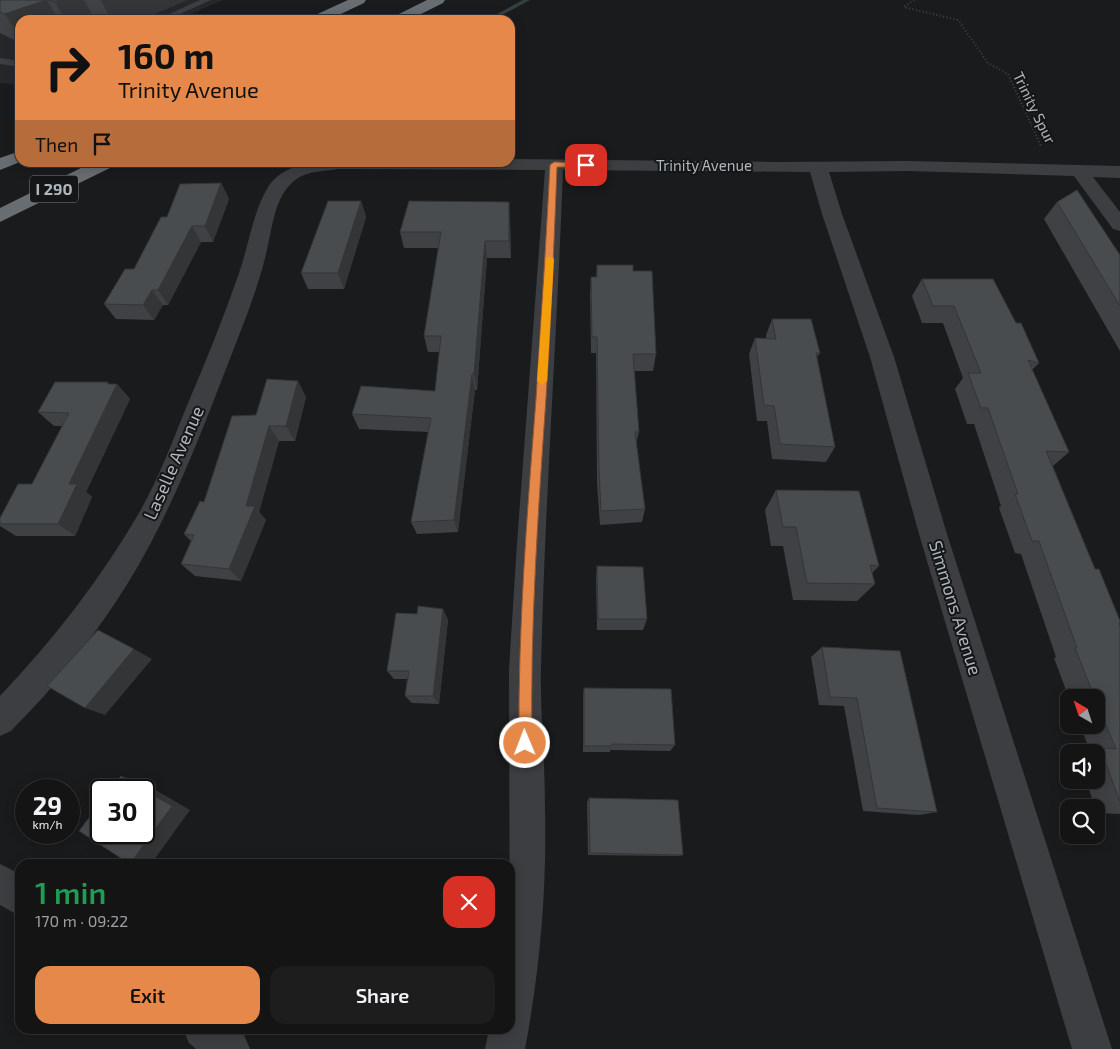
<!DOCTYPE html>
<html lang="en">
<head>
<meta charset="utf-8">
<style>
	body { margin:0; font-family:"Exo 2",sans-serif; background:#1d1d1e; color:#f1f3f6; height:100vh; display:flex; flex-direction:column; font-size:19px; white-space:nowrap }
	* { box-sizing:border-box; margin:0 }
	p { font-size:16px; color:#9d9ea0 }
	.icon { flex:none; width:28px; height:28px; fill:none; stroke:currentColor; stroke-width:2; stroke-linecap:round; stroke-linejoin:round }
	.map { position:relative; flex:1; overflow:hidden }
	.details { position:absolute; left:15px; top:859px; width:500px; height:175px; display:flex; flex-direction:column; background:#141415; border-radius:15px; box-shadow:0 2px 12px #0003,0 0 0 1px #333334 }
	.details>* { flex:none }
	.top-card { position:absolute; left:15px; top:15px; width:500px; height:152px; border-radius:15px; box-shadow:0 2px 12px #0003,0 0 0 1px #333334; background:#e5884a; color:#111; overflow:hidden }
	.needle { width:32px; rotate:321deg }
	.fabs { position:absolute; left:1060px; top:689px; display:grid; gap:10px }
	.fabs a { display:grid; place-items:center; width:45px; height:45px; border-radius:10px; background:#141415; box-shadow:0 2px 12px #0003,0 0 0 1px #333334; font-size:25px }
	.speed { position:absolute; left:15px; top:779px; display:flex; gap:10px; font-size:25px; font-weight:700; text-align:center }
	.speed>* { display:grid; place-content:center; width:65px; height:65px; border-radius:50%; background:#141415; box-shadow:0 2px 12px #0003,0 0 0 1px #333334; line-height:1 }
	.speed small { font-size:12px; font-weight:400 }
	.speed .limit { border:2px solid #111; border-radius:8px; background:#fff; color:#111 }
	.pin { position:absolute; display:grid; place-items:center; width:42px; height:42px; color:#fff; margin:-21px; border-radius:10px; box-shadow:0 2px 8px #0006 }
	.me { position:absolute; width:55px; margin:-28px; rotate:359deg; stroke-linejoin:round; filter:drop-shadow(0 0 4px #0008) }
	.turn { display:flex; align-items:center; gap:18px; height:105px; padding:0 20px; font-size:22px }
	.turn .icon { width:65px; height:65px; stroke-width:2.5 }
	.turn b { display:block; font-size:35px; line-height:42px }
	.then { display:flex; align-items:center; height:48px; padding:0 20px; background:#0003; gap:10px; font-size:19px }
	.round { display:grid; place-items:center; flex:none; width:52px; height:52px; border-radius:15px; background:#1d1d1e }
	.summary { display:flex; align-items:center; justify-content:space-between; height:85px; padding:0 20px }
	h1 { font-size:30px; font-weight:600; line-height:38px; color:#1e9e55 }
	.action { display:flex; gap:10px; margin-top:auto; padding:10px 20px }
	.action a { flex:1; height:58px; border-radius:15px; background:#e5884a; color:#111; font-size:20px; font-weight:600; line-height:58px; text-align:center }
	.action a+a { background:#1d1d1e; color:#f1f3f6 }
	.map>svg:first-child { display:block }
	.built { fill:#262729 }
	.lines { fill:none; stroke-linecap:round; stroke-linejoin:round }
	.stream { fill:#333f42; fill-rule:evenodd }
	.path { stroke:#424548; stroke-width:2; stroke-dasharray:1 2.5; stroke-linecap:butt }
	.lane { fill:#3c3e41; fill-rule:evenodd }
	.street { fill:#3c3e41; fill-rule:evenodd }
	.highway { fill:#686d72; fill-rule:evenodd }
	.wall { fill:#3f4144 }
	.shaded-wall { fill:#333537 }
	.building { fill:#494c4f; stroke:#333537 }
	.route { fill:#e5884a; stroke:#955830 }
	.slow { fill:#f59e0b }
	.labels { text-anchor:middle; stroke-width:4; stroke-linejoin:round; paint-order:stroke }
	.far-street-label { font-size:15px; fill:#aeb5bb; stroke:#151617 }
	.shield { fill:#151617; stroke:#80858a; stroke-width:1 }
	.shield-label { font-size:16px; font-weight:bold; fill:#aeb5bb }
	.street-label { font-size:18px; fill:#aeb5bb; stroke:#151617 }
</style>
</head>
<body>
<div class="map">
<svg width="1120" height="1049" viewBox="0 0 1120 1049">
	<rect width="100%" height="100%" fill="#1a1b1c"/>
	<path class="built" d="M 0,0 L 223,0 L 177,20 L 20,20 L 20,85 L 0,83 Z"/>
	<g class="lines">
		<path class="stream" d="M 523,0 L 530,0 L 493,20 L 486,20 Z"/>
		<path class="path" d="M 914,0 L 904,7 L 958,20 L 988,63 L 1008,74 L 1041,146"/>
		<g class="lane">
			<path d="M 200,0 L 211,0 L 167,20 L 156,20 Z"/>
			<path d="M 0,58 L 20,61 L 20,67 L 0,64 Z"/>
		</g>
		<g class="street">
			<path d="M 510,159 L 778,162 L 908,161 L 1120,166 L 1120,178 L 1093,177 L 1120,212 L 1120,231 L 1113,229 L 1074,176 L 908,171 L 829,172 L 842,214 L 894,357 L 947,534 L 1112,1049 L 1072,1049 L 919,534 L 870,357 L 822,214 L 810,172 L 563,170 C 557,335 545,500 541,666 C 540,713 545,760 545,807 C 547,888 540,970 525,1049 L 485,1049 L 489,1029 L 510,1029 L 509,669 L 517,543 L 545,170 L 338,169 C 326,171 308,171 298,178 C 276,192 273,223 268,245 C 259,289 240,332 224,374 C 204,426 184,477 159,527 C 134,578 100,628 64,672 C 48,693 29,712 11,731 L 0,736 L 0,696 C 53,640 100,580 139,513 C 159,478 173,440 188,403 C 206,361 223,319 238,276 C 249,246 252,214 268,187 C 278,172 292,167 309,162 L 510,162 Z"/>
			<path d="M 0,864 L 20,874 L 20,916 L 0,905 Z"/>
			<path d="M 183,1029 L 237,1029 L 244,1035 L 250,1049 L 196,1049 L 189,1043 Z"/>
		</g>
		<g class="highway">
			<path d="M 348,0 L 366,0 L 364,3 L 328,20 L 309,20 L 311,17 Z"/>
			<path d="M 427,0 L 445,0 L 443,3 L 409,20 L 391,20 L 393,17 Z"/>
			<path d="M 20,151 L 20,162 L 0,170 L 0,158 Z"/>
			<path d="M 93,162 L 117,162 L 114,166 L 0,222 L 0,208 Z"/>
		</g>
	</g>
	<g class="wall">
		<path d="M 0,0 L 187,0 L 140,20 L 20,20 L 20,43 L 0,33 Z"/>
		<path d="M 221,183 L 229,199 L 213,242 L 201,242 L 168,305 L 163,305 L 154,320 L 116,319 L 104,304 L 134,269 L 167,217 Z"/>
		<path d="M 361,201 L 366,217 L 344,289 L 308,289 L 301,273 Z"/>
		<path d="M 1057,202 L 1120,255 L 1120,351 L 1044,219 Z"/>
		<path d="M 510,219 L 511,258 L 487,258 L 477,390 L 475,390 L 458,532 L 417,534 L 411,522 L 428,432 L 359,429 L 352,414 L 435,391 L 439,352 L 428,352 L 424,336 L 438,248 L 404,248 L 400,232 Z"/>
		<path d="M 597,265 L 633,271 L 656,354 L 653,371 L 634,371 L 639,432 L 636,444 L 645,509 L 642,522 L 600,525 L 597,483 L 596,353 L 591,353 L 590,294 L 591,277 L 596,277 Z"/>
		<path d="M 922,279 L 1016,323 L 1039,363 L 1032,370 L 1069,452 L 1053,466 L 1095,569 L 1120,621 L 1120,623 L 1119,624 L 1120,626 L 1120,814 L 1097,813 L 1096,808 L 1095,808 L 1086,780 L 1096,780 L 1096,752 L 1084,752 L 1090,751 L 1080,725 L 1096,725 L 1096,698 L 1069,698 L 1054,658 L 1056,657 L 1021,554 L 1015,553 L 999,508 L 1001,506 L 974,424 L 967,424 L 955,389 L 963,378 L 943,323 L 922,323 L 912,296 Z"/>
		<path d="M 772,319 L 820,353 L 817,357 L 835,447 L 826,462 L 772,459 L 767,421 L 757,421 L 749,354 L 755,338 L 766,338 L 766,335 Z"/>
		<path d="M 110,384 L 117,384 L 130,399 L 86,492 L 92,497 L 75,536 L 16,536 L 0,526 L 0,518 L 32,484 L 62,426 L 54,426 L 38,412 Z"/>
		<path d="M 306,397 L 295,441 L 279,441 L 259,512 L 266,520 L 241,581 L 195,576 L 181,564 L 191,541 L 184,534 L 256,415 Z"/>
		<path d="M 776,490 L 879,566 L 872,573 L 875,584 L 857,601 L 793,600 L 783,546 L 771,546 L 765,510 Z"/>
		<path d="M 597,566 L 647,619 L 643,630 L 597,630 L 596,578 Z"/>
		<path d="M 443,609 L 448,620 L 439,704 L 412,703 L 405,696 L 407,679 L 394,679 L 387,671 L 417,614 Z"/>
		<path d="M 822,647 L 937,812 L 919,815 L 863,811 L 844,706 L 819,705 L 811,657 Z"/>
		<path d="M 584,688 L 675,745 L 670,751 L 610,750 L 610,752 L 583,752 L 583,696 Z"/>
		<path d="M 589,798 L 683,855 L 677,856 L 588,855 L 587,802 Z"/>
	</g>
	<g class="shaded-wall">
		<path d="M 47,0 L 59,20 L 20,20 L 20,38 L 5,14 Z"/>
		<path d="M 60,0 L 84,0 L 95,20 L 65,20 L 55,2 Z"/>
		<path d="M 101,0 L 187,0 L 140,20 L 111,20 Z"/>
		<path d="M 221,183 L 229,199 L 213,242 L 205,226 Z"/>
		<path d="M 361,201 L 366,217 L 344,289 L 338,273 Z"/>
		<path d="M 509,202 L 510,219 L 511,258 L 509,241 Z"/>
		<path d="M 192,226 L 201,242 L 168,305 L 158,290 Z"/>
		<path d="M 485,241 L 487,258 L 477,390 L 474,374 Z"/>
		<path d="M 152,290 L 163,305 L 154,320 L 143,305 Z"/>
		<path d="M 472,374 L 475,390 L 458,532 L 454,520 Z"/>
		<path d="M 298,381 L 306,397 L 295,441 L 286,426 Z"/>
		<path d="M 108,382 L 115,390 L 117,384 L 130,399 L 86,492 L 92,497 L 75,536 L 58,524 L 69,484 Z"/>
		<path d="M 269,426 L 279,441 L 259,512 L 266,520 L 241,581 L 229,569 Z"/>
		<path d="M 443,609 L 448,620 L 439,704 L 433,696 Z"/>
		<path d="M 134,649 L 152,659 L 105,715 L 85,708 Z"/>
		<path d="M 121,776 L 140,781 L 190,810 L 151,864 L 130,864 Z"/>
	</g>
	<g class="building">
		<path d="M 0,0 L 46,0 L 5,14 L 0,12 Z"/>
		<path d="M 48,0 L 60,0 L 55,2 Z"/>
		<path d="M 221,183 L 205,226 L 192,226 L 158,290 L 152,290 L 143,305 L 104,304 L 125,269 L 134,269 L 161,217 L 167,217 L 180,184 Z"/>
		<path d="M 1077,190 L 1120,255 L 1120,306 L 1057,202 Z"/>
		<path d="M 328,201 L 361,201 L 338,273 L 301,273 Z"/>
		<path d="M 409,201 L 509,202 L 509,241 L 485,241 L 474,374 L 472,374 L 454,520 L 411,522 L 431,418 L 352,414 L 361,386 L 435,391 L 441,336 L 424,336 L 441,232 L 400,232 Z"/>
		<path d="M 597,265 L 633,265 L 633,271 L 652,271 L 656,354 L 633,354 L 639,432 L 635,432 L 645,509 L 601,511 L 599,469 L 597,337 L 592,337 L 591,277 L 597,277 Z"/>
		<path d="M 922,279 L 993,279 L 1016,323 L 1021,323 L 1039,363 L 1028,360 L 1069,452 L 1046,451 L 1095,569 L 1099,569 L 1120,621 L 1120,623 L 1119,623 L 1120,626 L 1120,802 L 1100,748 L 1116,749 L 1096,701 L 1096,698 L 1095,698 L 1075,648 L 1077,648 L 1039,541 L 1032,541 L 1015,494 L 1018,494 L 988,408 L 981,408 L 968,373 L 981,373 L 954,306 L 933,306 Z"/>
		<path d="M 772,319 L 811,319 L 820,353 L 816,353 L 835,447 L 780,444 L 774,406 L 764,405 L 755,338 L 776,339 Z"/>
		<path d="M 267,379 L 298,381 L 286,426 L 269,426 L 246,506 L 255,506 L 229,569 L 181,564 L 194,535 L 184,534 L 200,501 L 204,502 L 232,416 L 256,415 Z"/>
		<path d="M 55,382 L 108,382 L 107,384 L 117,384 L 69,484 L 77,484 L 58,524 L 0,524 L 0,518 L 18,484 L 32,484 L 69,413 L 38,412 Z"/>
		<path d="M 776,490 L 859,491 L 879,566 L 870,565 L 875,584 L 807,583 L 796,527 L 783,527 Z"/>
		<path d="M 597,566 L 643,567 L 647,619 L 598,619 Z"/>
		<path d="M 418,606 L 443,609 L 433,696 L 405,696 L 409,671 L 387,671 L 396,613 L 417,614 Z"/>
		<path d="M 98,630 L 134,649 L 85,708 L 47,686 Z"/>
		<path d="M 822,647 L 900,651 L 937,812 L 877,808 L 857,698 L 830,697 Z"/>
		<path d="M 584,688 L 671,689 L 675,745 L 612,744 L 612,746 L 584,746 Z"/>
		<path d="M 121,776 L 172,806 L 130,864 L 79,831 L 101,802 L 101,832 L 144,832 L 144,790 L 110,790 Z"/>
		<path d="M 589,798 L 678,800 L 683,855 L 590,853 Z"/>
	</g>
	<path class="route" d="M 554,162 L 586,163 L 589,165 L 586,167 L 557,167 C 554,244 551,321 546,398 C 538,513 530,628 532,743 L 530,748 L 525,750 L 521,748 L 519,743 C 518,628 527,514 536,399 C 541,321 546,243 550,165 Z"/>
	<path class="slow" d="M 546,257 L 552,257 L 554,259 L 547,381 L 542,385 L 537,381 Z"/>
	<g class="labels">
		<g class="far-street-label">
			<text transform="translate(1034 108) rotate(64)" y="5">Trinity Spur</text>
			<text x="704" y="171">Trinity Avenue</text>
		</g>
		<rect class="shield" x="30" y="175.5" width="48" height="27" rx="4"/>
		<g class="shield-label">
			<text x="54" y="195">I 290</text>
		</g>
		<g class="street-label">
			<text transform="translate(174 463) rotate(-66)" y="6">Laselle Avenue</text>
			<text transform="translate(955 608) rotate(73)" y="6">Simmons Avenue</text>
		</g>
	</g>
</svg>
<div class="fabs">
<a><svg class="needle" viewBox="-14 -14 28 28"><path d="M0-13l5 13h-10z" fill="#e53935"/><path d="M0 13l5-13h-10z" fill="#9d9ea0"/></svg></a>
<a><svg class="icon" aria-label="sound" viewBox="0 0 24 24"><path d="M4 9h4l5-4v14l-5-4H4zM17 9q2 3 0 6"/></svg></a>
<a><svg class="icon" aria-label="search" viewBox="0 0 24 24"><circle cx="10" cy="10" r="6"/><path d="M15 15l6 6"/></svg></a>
</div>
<div class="speed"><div>29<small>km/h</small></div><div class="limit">30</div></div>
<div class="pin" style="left:586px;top:165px;background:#d93025"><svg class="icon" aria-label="arrive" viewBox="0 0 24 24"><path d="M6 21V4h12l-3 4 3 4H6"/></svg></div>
<svg class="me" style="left:525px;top:743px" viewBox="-20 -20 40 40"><circle r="17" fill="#e5884a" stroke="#fff" stroke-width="3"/><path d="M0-11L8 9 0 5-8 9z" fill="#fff"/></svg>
<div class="top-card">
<div class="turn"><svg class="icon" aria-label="right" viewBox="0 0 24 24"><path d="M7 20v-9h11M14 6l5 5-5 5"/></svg><div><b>160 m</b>Trinity Avenue</div></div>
<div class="then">Then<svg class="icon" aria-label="arrive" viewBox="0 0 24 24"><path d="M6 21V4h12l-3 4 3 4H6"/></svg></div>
</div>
<section class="details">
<div class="summary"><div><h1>1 min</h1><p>170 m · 09:22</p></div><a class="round" style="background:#d93025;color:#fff"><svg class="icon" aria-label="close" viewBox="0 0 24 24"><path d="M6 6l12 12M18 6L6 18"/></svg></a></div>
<div class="action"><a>Exit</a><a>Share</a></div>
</section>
</div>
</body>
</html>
